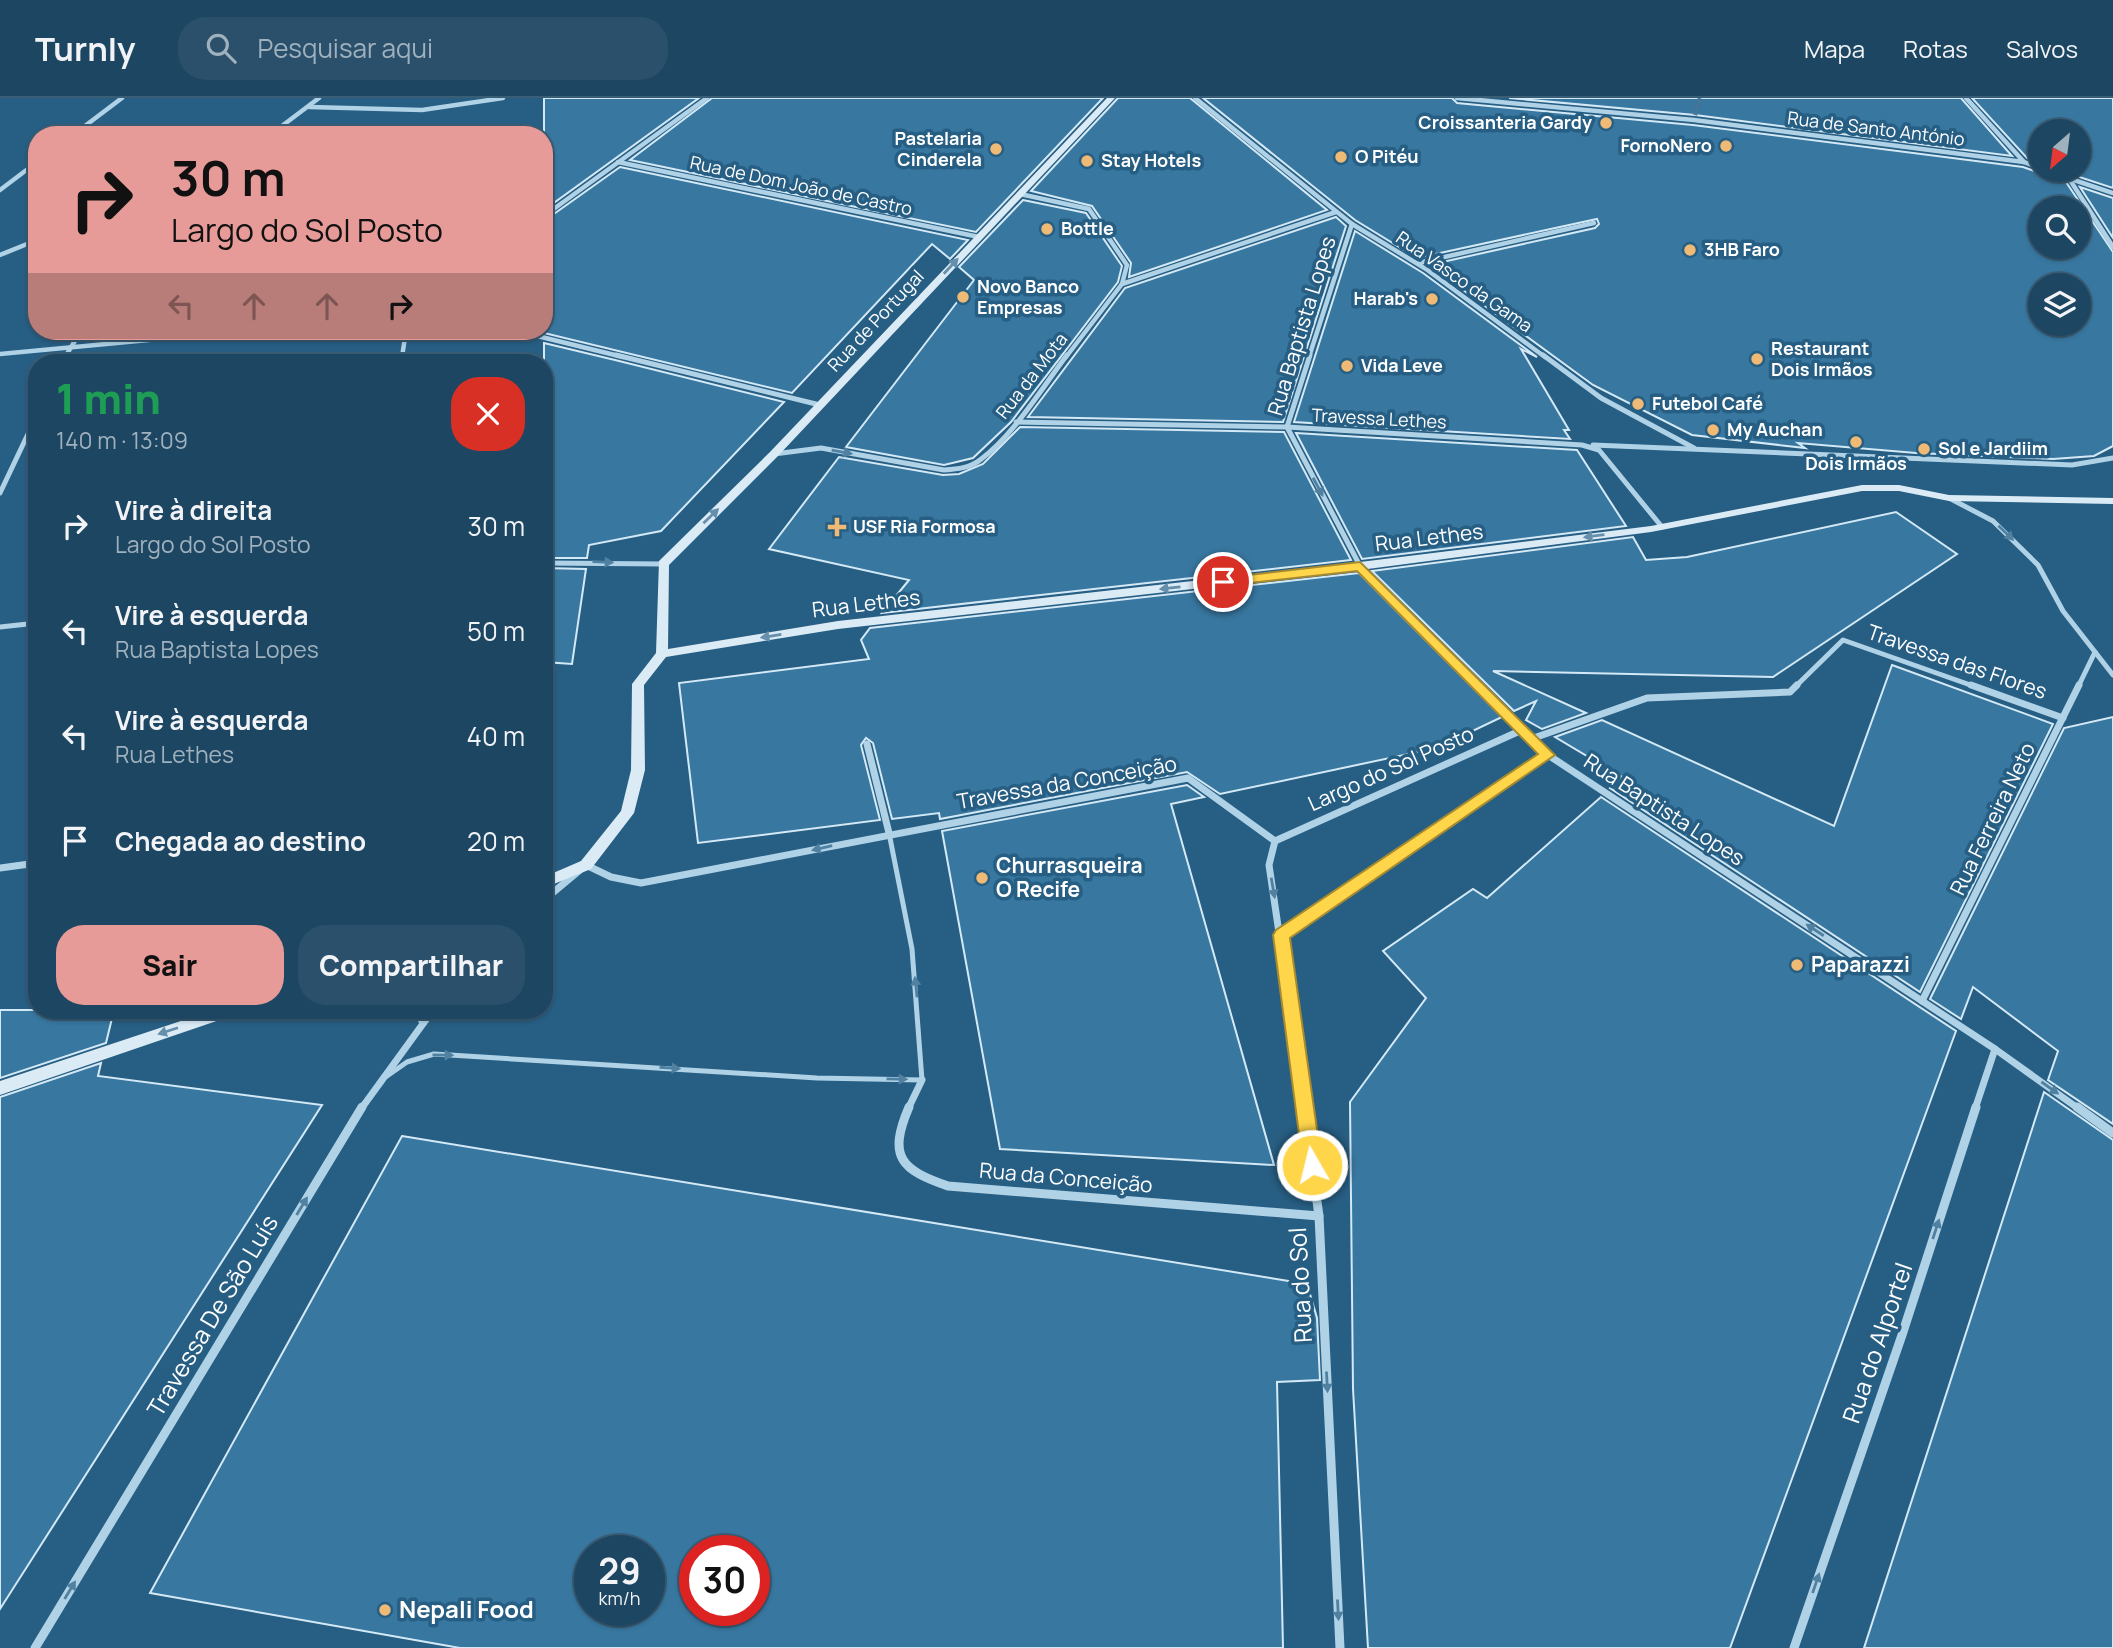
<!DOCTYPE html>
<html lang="pt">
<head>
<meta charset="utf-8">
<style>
	body { margin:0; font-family:Manrope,sans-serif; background:#2a506b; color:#f1f3f6; height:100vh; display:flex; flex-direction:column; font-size:26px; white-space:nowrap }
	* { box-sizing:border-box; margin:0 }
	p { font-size:23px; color:#a0b1be }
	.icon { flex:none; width:38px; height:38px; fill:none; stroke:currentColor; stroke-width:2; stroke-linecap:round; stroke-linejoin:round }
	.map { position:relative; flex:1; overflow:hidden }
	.side { position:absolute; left:28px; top:256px; width:525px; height:665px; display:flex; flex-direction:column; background:#1d4662; border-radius:28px; box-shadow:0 2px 5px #0004,0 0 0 2px #3b5e77 }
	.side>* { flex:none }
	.banner { position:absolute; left:28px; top:28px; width:525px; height:214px; border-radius:28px; box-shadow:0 2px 5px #0004,0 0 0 2px #3b5e77; background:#e69b98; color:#111; overflow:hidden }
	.needle { width:46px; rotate:208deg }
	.controls { position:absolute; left:2028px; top:21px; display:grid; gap:14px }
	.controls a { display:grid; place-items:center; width:63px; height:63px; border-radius:50%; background:#1d4662; box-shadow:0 2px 5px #0004,0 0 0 2px #3b5e77; font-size:35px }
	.speed { position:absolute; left:574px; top:1437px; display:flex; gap:14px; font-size:35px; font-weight:700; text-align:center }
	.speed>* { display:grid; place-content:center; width:91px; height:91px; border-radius:50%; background:#1d4662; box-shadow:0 2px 5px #0004,0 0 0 2px #3b5e77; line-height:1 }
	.speed small { font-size:18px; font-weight:400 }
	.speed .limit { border:10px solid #d22; background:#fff; color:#111 }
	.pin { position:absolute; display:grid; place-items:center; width:60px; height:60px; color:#fff; margin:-30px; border:4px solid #fff; border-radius:50%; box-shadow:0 2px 7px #0007 }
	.me { position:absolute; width:77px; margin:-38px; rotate:352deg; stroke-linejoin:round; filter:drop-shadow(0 0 5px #0008) }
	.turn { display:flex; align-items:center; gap:24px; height:147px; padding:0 28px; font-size:32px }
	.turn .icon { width:91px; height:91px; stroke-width:2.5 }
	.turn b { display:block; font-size:49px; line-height:60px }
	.lanes { display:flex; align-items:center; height:66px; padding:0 28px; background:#0003; justify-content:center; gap:35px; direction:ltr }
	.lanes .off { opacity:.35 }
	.round { display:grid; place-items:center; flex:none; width:74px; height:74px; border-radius:28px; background:#2a506b }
	.head { display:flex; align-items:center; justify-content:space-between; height:119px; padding:0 28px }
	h1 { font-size:42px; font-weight:800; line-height:52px; color:#1e9e55 }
	.button { display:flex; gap:14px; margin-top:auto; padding:14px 28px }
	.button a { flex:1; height:80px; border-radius:28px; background:#e69b98; color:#111; font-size:28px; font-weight:800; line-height:80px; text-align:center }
	.button a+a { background:#2a506b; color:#f1f3f6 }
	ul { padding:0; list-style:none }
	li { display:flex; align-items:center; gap:21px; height:105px; padding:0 28px }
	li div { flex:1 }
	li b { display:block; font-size:26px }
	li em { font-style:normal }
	header { display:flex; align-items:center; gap:42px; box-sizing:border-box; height:98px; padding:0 35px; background:#1d4662; border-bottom:2px solid #3b5e77 }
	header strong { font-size:33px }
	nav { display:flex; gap:38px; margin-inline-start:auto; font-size:24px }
	.search { width:490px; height:63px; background:#2a506b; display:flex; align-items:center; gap:18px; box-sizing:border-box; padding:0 24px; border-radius:28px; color:#a0b1be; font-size:26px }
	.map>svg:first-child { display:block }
	.building { fill:#3877a0; stroke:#d4e9f6; stroke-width:2; fill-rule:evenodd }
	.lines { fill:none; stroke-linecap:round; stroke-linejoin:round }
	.street-tunnel { stroke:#477696; stroke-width:4.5; stroke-dasharray:4.5 2; stroke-linecap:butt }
	.lane { stroke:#b0d2e7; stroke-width:5 }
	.street-far3 { stroke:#b0d2e7; stroke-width:4.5 }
	.street-far2 { stroke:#b0d2e7; stroke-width:5 }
	.street-far1 { stroke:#b0d2e7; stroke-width:7 }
	.street { stroke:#b0d2e7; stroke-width:9 }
	.secondary { fill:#daebf6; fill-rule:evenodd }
	.oneway { fill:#668fab }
	.oneway2 { fill:#5081a1 }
	.route { fill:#ffd54a; stroke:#a68a30; stroke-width:2 }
	.poi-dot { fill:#efb976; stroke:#275e83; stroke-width:2.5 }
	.labels { text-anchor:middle; stroke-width:7; stroke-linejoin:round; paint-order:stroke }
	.far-poi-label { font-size:18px; font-weight:bold; fill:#fff; stroke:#275e83; text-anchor:start }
	.far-street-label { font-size:18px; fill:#fff; stroke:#275e83 }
	.street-label { font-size:21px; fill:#fff; stroke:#275e83 }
	.poi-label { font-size:21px; font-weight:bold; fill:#fff; stroke:#275e83; text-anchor:start }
	.near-street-label { font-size:24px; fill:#fff; stroke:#275e83 }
	.near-poi-label { font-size:24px; font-weight:bold; fill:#fff; stroke:#275e83; text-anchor:start }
</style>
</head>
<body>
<header>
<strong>Turnly</strong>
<div class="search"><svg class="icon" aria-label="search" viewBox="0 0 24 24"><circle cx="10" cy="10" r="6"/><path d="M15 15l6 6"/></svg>Pesquisar aqui</div>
<nav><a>Mapa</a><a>Rotas</a><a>Salvos</a></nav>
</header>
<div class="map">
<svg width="2113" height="1550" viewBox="0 0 2113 1550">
	<rect width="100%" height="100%" fill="#275e83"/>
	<g class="building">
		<path d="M 544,0 L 699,0 L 544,112 Z"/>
		<path d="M 712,0 L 1103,0 L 976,134 L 630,62 Z"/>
		<path d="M 1118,0 L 1190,0 L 1327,112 L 1129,179 L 1131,165 L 1092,108 L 1031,93 Z"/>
		<path d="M 1203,0 L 1452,0 L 1457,5 L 1693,27 L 2023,69 L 2066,84 L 2113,154 L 2113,348 L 2094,358 L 2053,361 L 1916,355 L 1798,345 L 1805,350 L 1692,337 L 1593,287 L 1429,167 L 1595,130 L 1599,126 L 1597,121 L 1417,160 L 1355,122 ZM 2040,110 L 2079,110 L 2079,149 L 2040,149 ZM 2040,187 L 2079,187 L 2079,226 L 2040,226 Z"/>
		<path d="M 1509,0 L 1961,0 L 2012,58 L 1695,17 Z"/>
		<path d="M 1972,0 L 2113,0 L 2113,90 L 2058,72 L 2079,72 L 2079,33 L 2040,33 L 2040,65 L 2027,60 Z"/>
		<path d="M 620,69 L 968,142 L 950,161 L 932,146 L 792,295 L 544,235 L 544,123 Z"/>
		<path d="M 2080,89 L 2113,100 L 2113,140 Z"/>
		<path d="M 1023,102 L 1086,115 L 1122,168 L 1118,184 L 1011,324 L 973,360 L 944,367 L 846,349 L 974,182 L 959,169 Z"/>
		<path d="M 1336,119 L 1346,128 L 1283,324 L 1028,319 L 1125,190 Z"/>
		<path d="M 1355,133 L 1423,175 L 1537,259 L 1521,251 L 1569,332 L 1564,332 L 1570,341 L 1294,324 Z"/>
		<path d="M 544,245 L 615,262 L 784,304 L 661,433 L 589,447 L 587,460 L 544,460 Z"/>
		<path d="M 1020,329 L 1284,334 L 1351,462 L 882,515 L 909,482 L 769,451 L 839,359 L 943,377 L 959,376 L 983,366 Z"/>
		<path d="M 1296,335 L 1577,352 L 1626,428 L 1362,461 Z"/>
		<path d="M 1896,414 L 1957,456 L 1773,579 L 1493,573 L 1586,615 L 1542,631 L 1526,622 L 1536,603 L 1514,613 L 1372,473 L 1633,439 L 1646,462 L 1687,459 Z"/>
		<path d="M 544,470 L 586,471 L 572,566 L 544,564 Z"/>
		<path d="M 1359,475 L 1502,619 L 1437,650 L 1220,696 L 1187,674 L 940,721 L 939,715 L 892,721 L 873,645 L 866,640 L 861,647 L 880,722 L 698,745 L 679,585 L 869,561 L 861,542 L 870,530 Z"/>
		<path d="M 1892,567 L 2053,626 L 1920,894 L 1610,690 L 1622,679 L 1555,639 L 1602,622 L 1834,728 Z"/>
		<path d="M 2113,619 L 2113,1026 L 2048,982 L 2058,953 L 1973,889 L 1961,921 L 1930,901 L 2064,630 Z"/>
		<path d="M 1187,687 L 1204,699 L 1171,706 L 1274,1067 L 1000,1051 L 942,733 Z"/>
		<path d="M 1601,699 L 1956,933 L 1730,1550 L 1368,1550 L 1353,1291 L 1350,1004 L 1426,900 L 1383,853 L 1473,791 L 1487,800 Z"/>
		<path d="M 0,912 L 114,912 L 106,945 L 0,980 Z"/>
		<path d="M 101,965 L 98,978 L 322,1007 L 0,1511 L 0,999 Z"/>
		<path d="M 2044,994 L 2113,1042 L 2113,1550 L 1864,1550 Z"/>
		<path d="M 402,1038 L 1307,1186 L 1317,1220 L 1320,1282 L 1277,1284 L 1283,1550 L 460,1550 L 150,1495 ZM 590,1452 L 649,1452 L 649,1512 L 590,1512 ZM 695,1452 L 754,1452 L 754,1512 L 695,1512 Z"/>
	</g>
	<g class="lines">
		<path class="street-tunnel" d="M 1695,17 L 1700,0"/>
		<path class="lane" d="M 387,978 L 407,964 L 434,956 L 817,980 L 922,982 L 912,851 L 889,735"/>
		<g class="street-far3">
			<path d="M 1195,0 L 1352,126 L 1426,171 L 1545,259"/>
			<path d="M 1457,0 L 1694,22 L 2024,64 L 2040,70"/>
			<path d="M 1966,0 L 2024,64"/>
			<path d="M 309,9 L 422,12 L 503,0"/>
			<path d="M 73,37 L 122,0"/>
			<path d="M 270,37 L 319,0"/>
			<path d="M 618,64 L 979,139"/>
			<path d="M 2044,72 L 2113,95"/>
			<path d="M 2070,82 L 2113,149"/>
			<path d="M 0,92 L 37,64"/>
			<path d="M 1020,96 L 1089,111 L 1127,167 L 1122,186 L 1066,259"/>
			<path d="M 544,118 L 707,0"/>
			<path d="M 0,157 L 37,142"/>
			<path d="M 1418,165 L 1594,125"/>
			<path d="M 1122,186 L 1336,114"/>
			<path d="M 517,233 L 623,259"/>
			<path d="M 0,256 L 244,233"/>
			<path d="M 65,259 L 81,233"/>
			<path d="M 402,259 L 406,233"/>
			<path d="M 1309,259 L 1352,126"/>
		</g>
		<g class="street-far2">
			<path d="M 616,257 L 820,307"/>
			<path d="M 1310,257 L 1287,329 L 1360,468 L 1480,589"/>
			<path d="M 1543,257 L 1601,300 L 1694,350"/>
			<path d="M 62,264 L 66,257"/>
			<path d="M 401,264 L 402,257"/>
			<path d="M 1016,324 L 1287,329 L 1582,347 L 1599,352 L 1662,429"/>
			<path d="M 1593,347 L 2072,367 L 2113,360"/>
			<path d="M 774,356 L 821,350 L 944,372 C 957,371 970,370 980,362 C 1013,338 1042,290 1067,257"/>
			<path d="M 0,395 L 37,317"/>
			<path d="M 1949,400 L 1993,423 L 2038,467 L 2063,513 L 2113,577"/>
			<path d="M 544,465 L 663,466"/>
			<path d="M 0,529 L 37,525"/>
			<path d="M 1795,589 L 1843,542 L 1976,589"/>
			<path d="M 2078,589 L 2095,554"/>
		</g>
		<g class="street-far1">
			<path d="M 1479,587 L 1548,657 L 1995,951 L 2079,1011"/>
			<path d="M 1971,587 L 2063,620"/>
			<path d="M 1531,641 L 1647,600 L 1790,594 L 1797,587"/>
			<path d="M 867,646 L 889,735"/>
			<path d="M 1275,743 L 1269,767 L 1305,1011"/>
			<path d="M 1275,743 L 1522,632"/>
			<path d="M 0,770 L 37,765"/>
			<path d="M 544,802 L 586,767 L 611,779 L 641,785 L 1188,680 L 1275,743"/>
			<path d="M 1281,837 L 1548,657"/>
			<path d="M 1922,903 L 2079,587"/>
			<path d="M 416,912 L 423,925"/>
			<path d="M 361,1011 L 433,912"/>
			<path d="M 908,1011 L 922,982"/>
			<path d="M 1975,1011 L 1995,951"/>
		</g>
		<g class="street">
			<path d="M 909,1009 C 887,1060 902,1072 948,1088 L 1319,1118"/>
			<path d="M 1304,1009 L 1319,1118 L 1340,1550"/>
			<path d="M 2077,1009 L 2113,1035"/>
			<path d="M 35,1550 L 362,1009"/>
			<path d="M 1794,1550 L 1902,1237 L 1976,1009"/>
		</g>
		<g class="secondary">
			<path d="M 1107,0 L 1115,0 L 778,358 L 669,467 L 668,551 L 838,523 L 1360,464 L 1651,428 L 1862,387 L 1899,387 L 1949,397 L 2113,400 L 2113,406 L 1949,403 L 1899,393 L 1862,393 L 1651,434 L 1360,472 L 838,531 L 666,559 L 644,587 L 645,672 L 634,715 L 591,771 L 544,790 L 544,779 L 581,763 L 621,713 L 631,672 L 632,586 L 656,555 L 659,463 L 770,354 Z"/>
			<path d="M 214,912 L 240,912 L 237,916 L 0,997 L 0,983 Z"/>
		</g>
	</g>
	<defs><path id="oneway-solid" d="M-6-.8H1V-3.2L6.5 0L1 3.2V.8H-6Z" transform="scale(1.75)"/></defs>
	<g class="oneway">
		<use href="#oneway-solid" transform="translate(951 168) rotate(-47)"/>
		<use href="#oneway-solid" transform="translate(711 418) rotate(-44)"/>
		<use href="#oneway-solid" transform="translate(1594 438) rotate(173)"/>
		<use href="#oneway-solid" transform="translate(1170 490) rotate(174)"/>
		<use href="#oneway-solid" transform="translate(771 538) rotate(171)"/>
		<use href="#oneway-solid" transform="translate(168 933) rotate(162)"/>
	</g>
	<g class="oneway2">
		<use href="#oneway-solid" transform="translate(842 354) rotate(10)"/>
		<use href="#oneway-solid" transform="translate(1318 389) rotate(62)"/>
		<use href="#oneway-solid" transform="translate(2006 435) rotate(44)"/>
		<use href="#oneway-solid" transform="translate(603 464) rotate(2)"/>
		<use href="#oneway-solid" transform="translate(822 750) rotate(167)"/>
		<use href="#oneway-solid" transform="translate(1273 790) rotate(80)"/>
		<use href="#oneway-solid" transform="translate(1815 832) rotate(-147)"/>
		<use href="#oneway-solid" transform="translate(916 889) rotate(-96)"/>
		<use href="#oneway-solid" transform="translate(443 957) rotate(1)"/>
		<use href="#oneway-solid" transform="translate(670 970) rotate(4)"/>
		<use href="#oneway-solid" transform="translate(897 981) rotate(1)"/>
		<use href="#oneway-solid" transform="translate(2050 990) rotate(35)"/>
		<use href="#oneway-solid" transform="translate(302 1108) rotate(-59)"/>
		<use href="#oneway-solid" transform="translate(1936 1131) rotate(-72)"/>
		<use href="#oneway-solid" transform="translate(1327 1284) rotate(87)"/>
		<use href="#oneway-solid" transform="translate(1816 1485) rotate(-71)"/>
		<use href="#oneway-solid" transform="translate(70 1492) rotate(-59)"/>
		<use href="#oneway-solid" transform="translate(1338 1512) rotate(87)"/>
	</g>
	<path class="route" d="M 1360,464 L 1555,657 L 1290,840 L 1322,1067 L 1319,1073 L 1312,1076 L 1306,1073 L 1303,1067 L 1273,837 L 1276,832 L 1538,656 L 1357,473 L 1223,488 L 1216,484 L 1223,480 Z"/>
	<g class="poi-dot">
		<circle cx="1606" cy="25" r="7"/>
		<circle cx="1726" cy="48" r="7"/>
		<circle cx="996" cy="51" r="7"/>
		<circle cx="1341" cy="59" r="7"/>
		<circle cx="1087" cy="63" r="7"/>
		<circle cx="1047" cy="131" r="7"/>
		<circle cx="1690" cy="152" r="7"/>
		<circle cx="963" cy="199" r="7"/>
		<circle cx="1432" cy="201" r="7"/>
		<circle cx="1757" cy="261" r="7"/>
		<circle cx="1347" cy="268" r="7"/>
		<circle cx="1638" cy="306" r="7"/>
		<circle cx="1713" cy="332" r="7"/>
		<circle cx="1856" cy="344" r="7"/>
		<circle cx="1924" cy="351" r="7"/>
		<path d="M833.5 418.5h7v7h7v7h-7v7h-7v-7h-7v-7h7z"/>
		<circle cx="982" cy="780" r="7"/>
		<circle cx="1797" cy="867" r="7"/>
		<circle cx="385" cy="1512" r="7"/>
	</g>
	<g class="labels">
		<g class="far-poi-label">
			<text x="1592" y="31" text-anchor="end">Croissanteria Gardy</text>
			<text x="982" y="47" text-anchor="end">Pastelaria<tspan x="982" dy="21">Cinderela</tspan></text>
			<text x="1712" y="54" text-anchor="end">FornoNero</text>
			<text x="1355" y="65">O Pitéu</text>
			<text x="1101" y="69">Stay Hotels</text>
			<text x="1061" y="137">Bottle</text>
			<text x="1704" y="158">3HB Faro</text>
			<text x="977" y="195">Novo Banco<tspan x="977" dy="21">Empresas</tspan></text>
			<text x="1418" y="207" text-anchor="end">Harab's</text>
			<text x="1771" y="257">Restaurant<tspan x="1771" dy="21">Dois Irmãos</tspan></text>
			<text x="1361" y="274">Vida Leve</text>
			<text x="1652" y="312">Futebol Café</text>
			<text x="1727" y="338">My Auchan</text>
			<text x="1938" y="357">Sol e Jardiim</text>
			<text x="1856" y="372" text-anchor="middle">Dois Irmãos</text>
			<text x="853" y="435">USF Ria Formosa</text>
		</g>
		<g class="far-street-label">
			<text transform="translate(1876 31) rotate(7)" y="6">Rua de Santo António</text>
			<text transform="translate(801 88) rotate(12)" y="6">Rua de Dom João de Castro</text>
			<text transform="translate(1464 184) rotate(35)" y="6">Rua Vasco da Gama</text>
			<text transform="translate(876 223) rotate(-47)" y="6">Rua de Portugal</text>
			<text transform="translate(1032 278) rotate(-52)" y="6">Rua da Mota</text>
			<text transform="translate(1379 321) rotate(3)" y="6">Travessa Lethes</text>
		</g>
		<g class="street-label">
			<text transform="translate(1302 228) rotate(-73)" y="7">Rua Baptista Lopes</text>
			<text transform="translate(1429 440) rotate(-7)" y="7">Rua Lethes</text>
			<text transform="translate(866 506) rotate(-7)" y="7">Rua Lethes</text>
			<text transform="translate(1957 564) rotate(19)" y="7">Travessa das Flores</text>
			<text transform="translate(1391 671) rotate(-24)" y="7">Largo do Sol Posto</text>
			<text transform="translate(1067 685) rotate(-10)" y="7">Travessa da Conceição</text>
			<text transform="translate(1664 712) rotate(33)" y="7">Rua Baptista Lopes</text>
			<text transform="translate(1993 721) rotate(-64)" y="7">Rua Ferreira Neto</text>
			<text transform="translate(1066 1080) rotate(5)" y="7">Rua da Conceição</text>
		</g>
		<g class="poi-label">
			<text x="996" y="775">Churrasqueira<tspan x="996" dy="24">O Recife</tspan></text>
			<text x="1811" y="874">Paparazzi</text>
		</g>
		<g class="near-street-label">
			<text transform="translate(1301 1187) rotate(-93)" y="8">Rua do Sol</text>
			<text transform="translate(213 1218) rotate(-59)" y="8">Travessa De São Luís</text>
			<text transform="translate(1878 1245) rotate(-71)" y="8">Rua do Alportel</text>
		</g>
		<g class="near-poi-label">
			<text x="399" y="1520">Nepali Food</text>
		</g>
	</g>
</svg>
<div class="controls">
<a><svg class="needle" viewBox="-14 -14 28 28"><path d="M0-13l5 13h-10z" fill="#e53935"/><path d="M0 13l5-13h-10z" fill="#a0b1be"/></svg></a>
<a><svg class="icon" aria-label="search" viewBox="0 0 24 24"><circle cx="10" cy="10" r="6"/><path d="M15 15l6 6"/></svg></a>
<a><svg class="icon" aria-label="layers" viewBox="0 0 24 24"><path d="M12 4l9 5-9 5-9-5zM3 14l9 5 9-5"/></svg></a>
</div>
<div class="speed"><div>29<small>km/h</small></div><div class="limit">30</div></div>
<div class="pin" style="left:1223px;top:484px;background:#d93025"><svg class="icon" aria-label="arrive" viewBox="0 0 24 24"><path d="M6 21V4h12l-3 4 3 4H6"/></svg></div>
<svg class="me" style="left:1312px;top:1067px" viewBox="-20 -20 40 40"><circle r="17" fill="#ffd54a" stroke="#fff" stroke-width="3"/><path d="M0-11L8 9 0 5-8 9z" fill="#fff"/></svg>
<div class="banner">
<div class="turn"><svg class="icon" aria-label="right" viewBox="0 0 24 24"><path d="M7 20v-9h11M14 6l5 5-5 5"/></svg><div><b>30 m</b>Largo do Sol Posto</div></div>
<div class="lanes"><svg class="icon off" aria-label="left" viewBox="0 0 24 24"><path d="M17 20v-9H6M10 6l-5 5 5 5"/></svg><svg class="icon off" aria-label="ahead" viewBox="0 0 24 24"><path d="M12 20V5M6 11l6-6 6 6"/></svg><svg class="icon off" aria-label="ahead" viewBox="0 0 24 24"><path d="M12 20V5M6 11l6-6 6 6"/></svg><svg class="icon" aria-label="right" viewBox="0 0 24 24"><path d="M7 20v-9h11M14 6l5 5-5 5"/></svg></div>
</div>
<section class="side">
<div class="head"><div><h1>1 min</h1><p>140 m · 13:09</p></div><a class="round" style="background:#d93025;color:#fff"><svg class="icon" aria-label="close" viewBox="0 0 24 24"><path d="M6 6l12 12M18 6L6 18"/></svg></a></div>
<ul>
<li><svg class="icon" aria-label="right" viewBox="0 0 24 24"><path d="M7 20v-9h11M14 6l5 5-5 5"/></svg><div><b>Vire à direita</b><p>Largo do Sol Posto</p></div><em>30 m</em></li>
<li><svg class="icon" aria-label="left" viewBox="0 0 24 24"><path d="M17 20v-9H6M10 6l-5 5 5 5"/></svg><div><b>Vire à esquerda</b><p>Rua Baptista Lopes</p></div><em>50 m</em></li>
<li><svg class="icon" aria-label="left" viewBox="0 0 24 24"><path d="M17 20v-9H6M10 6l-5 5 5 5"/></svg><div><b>Vire à esquerda</b><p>Rua Lethes</p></div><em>40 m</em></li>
<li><svg class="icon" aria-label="arrive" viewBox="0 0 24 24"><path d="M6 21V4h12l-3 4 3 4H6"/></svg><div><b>Chegada ao destino</b></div><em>20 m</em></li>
</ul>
<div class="button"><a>Sair</a><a>Compartilhar</a></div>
</section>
</div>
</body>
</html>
